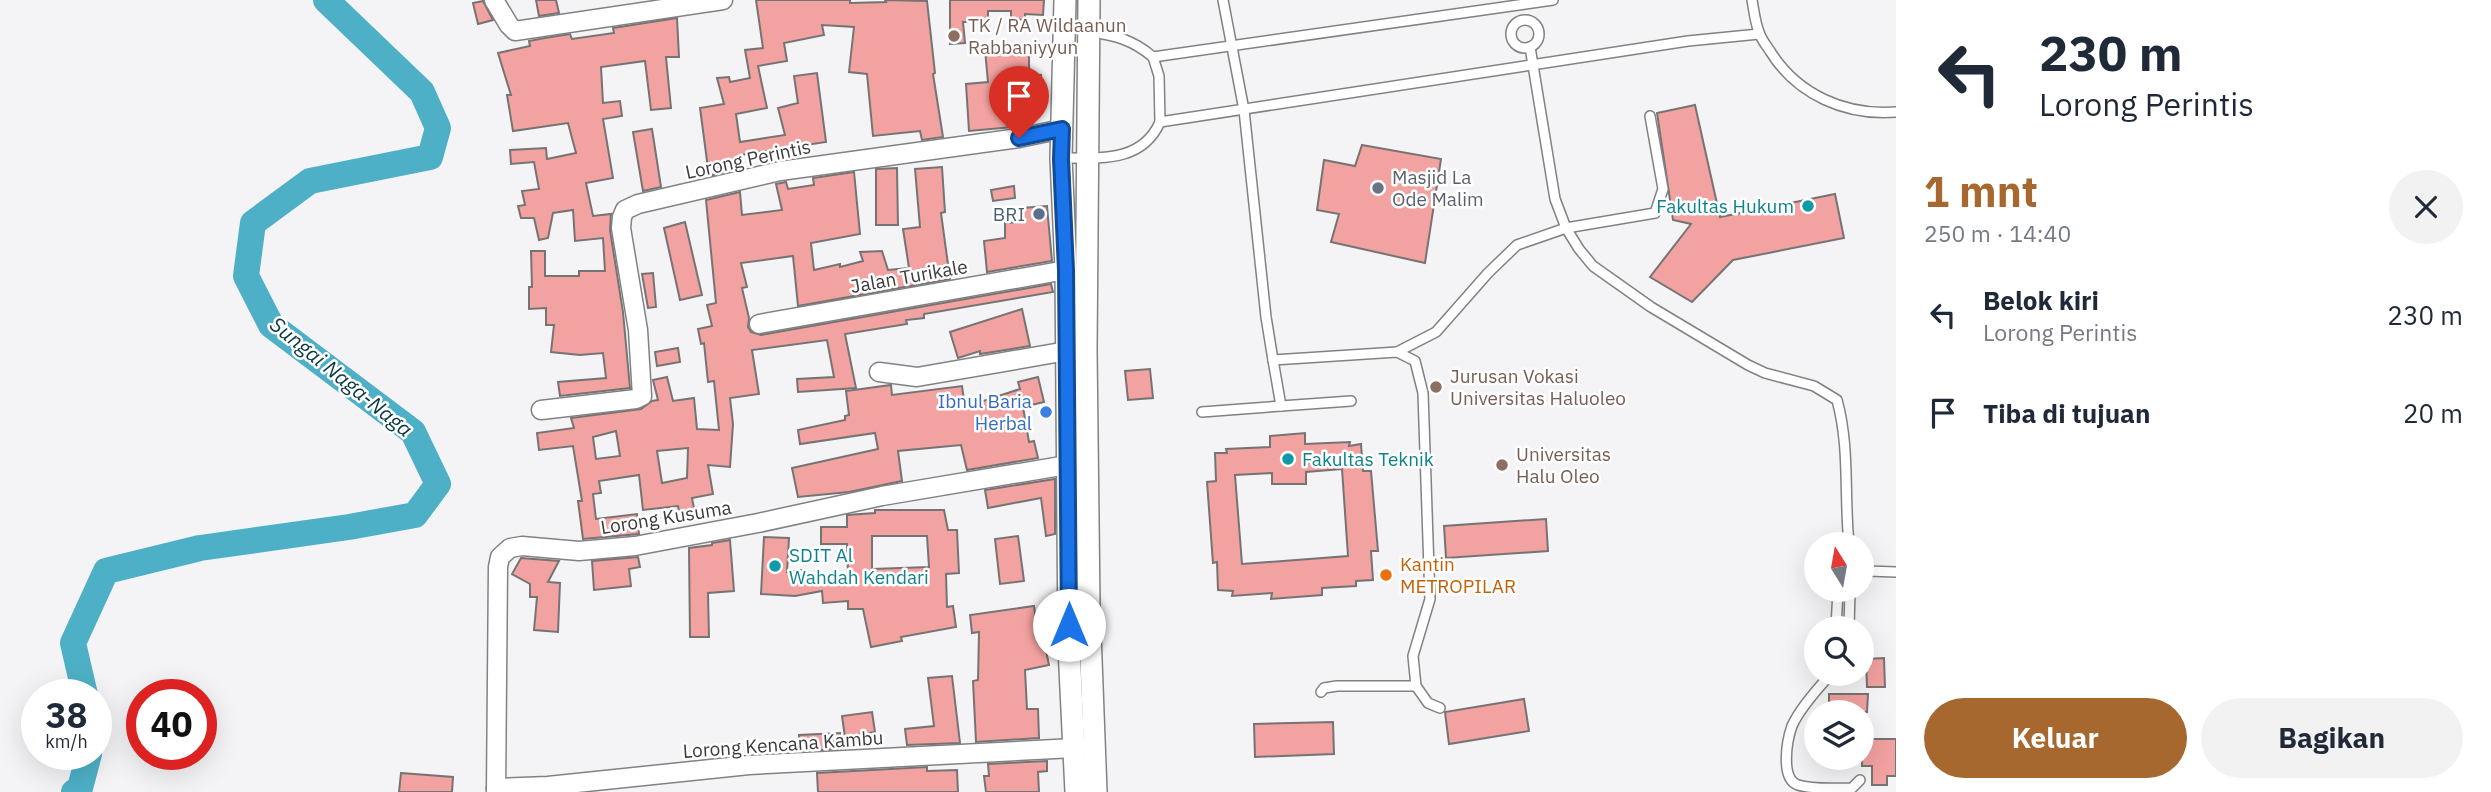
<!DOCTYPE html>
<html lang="id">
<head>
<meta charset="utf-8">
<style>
	body { margin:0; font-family:"IBM Plex Sans",sans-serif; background:#f2f2f3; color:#1f2937; height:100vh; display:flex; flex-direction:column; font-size:26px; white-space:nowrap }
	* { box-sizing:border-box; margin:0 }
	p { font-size:23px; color:#747a83 }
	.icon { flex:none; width:38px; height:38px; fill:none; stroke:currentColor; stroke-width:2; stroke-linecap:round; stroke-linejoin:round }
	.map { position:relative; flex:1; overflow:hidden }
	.panel { display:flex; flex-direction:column; background:#fff; width:595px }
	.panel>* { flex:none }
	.banner { background:#fff; color:#1f2937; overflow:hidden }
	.needle { width:46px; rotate:349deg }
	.controls { position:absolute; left:1804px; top:532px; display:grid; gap:14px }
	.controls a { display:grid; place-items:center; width:70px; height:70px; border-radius:50%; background:#fff; box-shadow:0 7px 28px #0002; font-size:35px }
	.speed { position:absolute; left:21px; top:679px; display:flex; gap:14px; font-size:35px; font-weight:700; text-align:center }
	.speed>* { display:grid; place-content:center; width:91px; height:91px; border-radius:50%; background:#fff; box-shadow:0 7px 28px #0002; line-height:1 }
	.speed small { font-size:18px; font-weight:400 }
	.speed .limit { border:10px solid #d22; background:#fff; color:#111 }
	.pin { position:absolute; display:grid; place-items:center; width:60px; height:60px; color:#fff; margin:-72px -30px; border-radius:50% 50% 50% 0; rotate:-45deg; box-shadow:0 0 7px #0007 }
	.pin .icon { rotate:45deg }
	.me { position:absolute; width:77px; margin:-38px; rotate:0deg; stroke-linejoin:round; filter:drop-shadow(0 0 5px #0008) }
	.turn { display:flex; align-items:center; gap:24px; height:147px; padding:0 28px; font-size:32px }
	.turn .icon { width:91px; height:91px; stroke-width:2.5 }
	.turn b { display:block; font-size:49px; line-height:60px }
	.round { display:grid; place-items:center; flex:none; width:74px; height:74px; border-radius:37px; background:#f2f2f3 }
	.overview { display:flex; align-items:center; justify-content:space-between; height:119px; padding:0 28px }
	h1 { font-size:42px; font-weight:700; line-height:52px; color:#a6682e }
	.primary-button { display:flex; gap:14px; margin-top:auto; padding:14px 28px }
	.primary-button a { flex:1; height:80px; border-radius:42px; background:#a6682e; color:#fff; font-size:28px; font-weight:700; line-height:80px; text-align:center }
	.primary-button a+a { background:#f2f2f3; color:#1f2937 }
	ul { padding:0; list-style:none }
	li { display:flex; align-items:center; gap:21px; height:98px; padding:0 28px }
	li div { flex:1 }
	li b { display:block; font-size:26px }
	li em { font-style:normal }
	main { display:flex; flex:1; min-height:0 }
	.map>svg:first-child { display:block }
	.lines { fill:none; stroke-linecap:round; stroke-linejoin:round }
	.river { stroke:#4eb0c6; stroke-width:26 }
	.building { fill:#f2a2a0; stroke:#767373; stroke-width:2; fill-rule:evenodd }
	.service-casing { stroke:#828285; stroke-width:12 }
	.minor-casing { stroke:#828285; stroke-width:21 }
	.tertiary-casing { stroke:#828285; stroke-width:24 }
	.service { stroke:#fff; stroke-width:9 }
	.minor { stroke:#fff; stroke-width:18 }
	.tertiary { stroke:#fff; stroke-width:21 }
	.route-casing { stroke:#114b97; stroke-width:18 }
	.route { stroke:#1a73e8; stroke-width:12 }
	.education-dot { fill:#8d6e63; stroke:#fff; stroke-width:2.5 }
	.worship-dot { fill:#6b7280; stroke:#fff; stroke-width:2.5 }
	.culture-dot { fill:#0f9aa8; stroke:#fff; stroke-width:2.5 }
	.service-dot { fill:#5c6f8a; stroke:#fff; stroke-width:2.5 }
	.shop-dot { fill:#3f7fe0; stroke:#fff; stroke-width:2.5 }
	.food-dot { fill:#e8710a; stroke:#fff; stroke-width:2.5 }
	.labels { text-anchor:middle; stroke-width:5; stroke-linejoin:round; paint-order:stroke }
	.education-label { font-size:19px; fill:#785e54; stroke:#fff; text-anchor:start }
	.street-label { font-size:19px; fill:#3a3b3c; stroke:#fff }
	.worship-label { font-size:19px; fill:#5b616d; stroke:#fff; text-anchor:start }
	.culture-label { font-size:19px; fill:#0d838f; stroke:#fff; text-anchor:start }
	.service-label { font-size:19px; fill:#4e5e75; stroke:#fff; text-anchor:end }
	.shop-label { font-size:19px; fill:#366cbe; stroke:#fff; text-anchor:end }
	.food-label { font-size:19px; fill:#c56008; stroke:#fff; text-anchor:start }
	.water-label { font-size:21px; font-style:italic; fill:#0a3942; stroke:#fff }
</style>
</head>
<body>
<main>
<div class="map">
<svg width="1896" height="792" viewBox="0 0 1896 792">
	<rect width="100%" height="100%" fill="#f4f4f7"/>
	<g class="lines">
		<g class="river">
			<path d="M 85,695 L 73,643 L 106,571 L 200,548 L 349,527 L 415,515 L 438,484 L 413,432 L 271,325 L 246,276 L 253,223 L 310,181 L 430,157 L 438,128 L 422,92 L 326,0"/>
			<path d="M 74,792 L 80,788 L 89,754"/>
		</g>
	</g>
	<g class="building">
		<path d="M 536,0 L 556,0 L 559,13 L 539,16 Z"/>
		<path d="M 756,0 L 850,0 L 850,3 L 886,2 L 885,0 L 927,1 L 935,73 L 933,74 L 943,137 L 922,140 L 920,131 L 873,136 L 867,74 L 849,72 L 854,27 L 822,25 L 824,35 L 784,43 L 787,61 L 758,66 L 767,108 L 736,114 L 740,142 L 785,135 L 778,108 L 798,103 L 794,76 L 817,73 L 826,142 L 741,155 L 743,168 L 709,176 L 700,108 L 724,104 L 717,78 L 729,77 L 730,82 L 750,78 L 745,50 L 763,48 Z"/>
		<path d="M 950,0 L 1044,0 L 1043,15 L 1025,14 L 1025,20 L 1011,19 L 1011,11 L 988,11 L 988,22 L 963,22 L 965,43 L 950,44 Z"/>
		<path d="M 483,1 L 493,20 L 478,24 L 473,3 Z"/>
		<path d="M 677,18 L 679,57 L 666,57 L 671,108 L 651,110 L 645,61 L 601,67 L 603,103 L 620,101 L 622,116 L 603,119 L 613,178 L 586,183 L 593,216 L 611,214 L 610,230 L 623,312 L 630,388 L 560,396 L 558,382 L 606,378 L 603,353 L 580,355 L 551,352 L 554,325 L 546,325 L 546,308 L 529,309 L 529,287 L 532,287 L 531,251 L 545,251 L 545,276 L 579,276 L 579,271 L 605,271 L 603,238 L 575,241 L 573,210 L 553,213 L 548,238 L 539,240 L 534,218 L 521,218 L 518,206 L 525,205 L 522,191 L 539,189 L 534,162 L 511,164 L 510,150 L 546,148 L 547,159 L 576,153 L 568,123 L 513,131 L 507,95 L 511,95 L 498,53 L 530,46 L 529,41 L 545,38 L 570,34 L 572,39 L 614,33 L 613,28 Z"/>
		<path d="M 1029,46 L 1029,75 L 1041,75 L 1042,98 L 1012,100 L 1013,127 L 969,131 L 966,84 L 988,82 L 985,50 Z"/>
		<path d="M 1695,105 L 1720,217 L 1835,194 L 1844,238 L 1733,260 L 1692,302 L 1650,277 L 1691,224 L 1673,220 L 1657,113 Z"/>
		<path d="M 652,129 L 661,187 L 643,191 L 633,132 Z"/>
		<path d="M 1362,145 L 1441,159 L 1425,263 L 1331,242 L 1339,214 L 1317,210 L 1324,160 L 1355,166 Z"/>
		<path d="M 942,167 L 945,212 L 941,213 L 950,279 L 798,306 L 793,256 L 741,263 L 747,287 L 742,288 L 749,318 L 748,327 L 751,332 L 761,335 L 1051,284 L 1053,292 L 924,314 L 924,318 L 906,320 L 907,324 L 845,334 L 856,388 L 798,392 L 797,379 L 834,377 L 827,340 L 752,350 L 759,394 L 730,398 L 733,424 L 730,467 L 708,465 L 713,494 L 692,498 L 696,519 L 681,522 L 678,506 L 643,510 L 639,475 L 599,481 L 601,493 L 593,494 L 596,519 L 637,514 L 639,534 L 583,539 L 578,501 L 582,501 L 573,446 L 539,450 L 537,433 L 574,428 L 571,418 L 641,409 L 652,401 L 658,400 L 653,380 L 667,377 L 673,401 L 694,398 L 697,429 L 719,430 L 714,381 L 708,382 L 704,343 L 701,344 L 698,329 L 712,326 L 707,305 L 716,303 L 706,200 L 740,192 L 742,215 L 782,210 L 776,184 L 786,182 L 788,189 L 814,185 L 813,178 L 854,172 L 860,234 L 811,243 L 814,270 L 840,264 L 840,267 L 863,261 L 860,252 L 882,251 L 888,270 L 909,268 L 903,229 L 920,227 L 915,169 ZM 616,431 L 620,456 L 596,459 L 593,437 ZM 688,448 L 687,478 L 662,483 L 657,451 Z"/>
		<path d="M 897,168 L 898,225 L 876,225 L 876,169 Z"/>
		<path d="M 1014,186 L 1015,198 L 993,201 L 991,190 Z"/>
		<path d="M 1047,206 L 1052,261 L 987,272 L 984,241 L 1005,238 L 1005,223 L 1023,222 L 1022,208 Z"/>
		<path d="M 685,222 L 702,295 L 680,300 L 664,228 Z"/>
		<path d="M 653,273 L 656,307 L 648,308 L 642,274 Z"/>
		<path d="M 1022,309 L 1030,346 L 980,354 L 980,351 L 958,358 L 950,332 Z"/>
		<path d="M 678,348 L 680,362 L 657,366 L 655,352 Z"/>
		<path d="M 1150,369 L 1153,398 L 1128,400 L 1125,371 Z"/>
		<path d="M 1038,377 L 1044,402 L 1023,407 L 1029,442 L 1034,441 L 1038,458 L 967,470 L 961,445 L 898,451 L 902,481 L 849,492 L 798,497 L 792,468 L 878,449 L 875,433 L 800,444 L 798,430 L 845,420 L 845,416 L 849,415 L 846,391 L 891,385 L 892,395 L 962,386 L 965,407 L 1020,389 L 1018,382 Z"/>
		<path d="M 1305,433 L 1305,444 L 1350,442 L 1349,446 L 1361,444 L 1363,471 L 1371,471 L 1378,551 L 1371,551 L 1373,580 L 1356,581 L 1356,586 L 1322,588 L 1322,595 L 1271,599 L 1272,593 L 1232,596 L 1233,591 L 1218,590 L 1217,562 L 1213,563 L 1207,482 L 1216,481 L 1215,453 L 1227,453 L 1226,449 L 1270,447 L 1270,436 ZM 1342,469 L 1348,556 L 1242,564 L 1235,475 L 1272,473 L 1272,484 L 1306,484 L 1306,472 Z"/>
		<path d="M 1055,479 L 1055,534 L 1046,536 L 1041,498 L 988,508 L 985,490 Z"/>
		<path d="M 875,510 L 944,510 L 948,530 L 957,530 L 959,573 L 946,574 L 947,607 L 953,606 L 956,627 L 901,637 L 902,641 L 871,647 L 863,609 L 848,609 L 848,601 L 823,603 L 822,591 L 795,596 L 761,594 L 764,537 L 789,538 L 787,572 L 801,570 L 803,580 L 848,575 L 847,544 L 821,544 L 821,527 L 847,527 L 847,515 L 875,513 ZM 872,536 L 927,536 L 929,567 L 872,569 Z"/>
		<path d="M 1546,519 L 1548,551 L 1446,558 L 1444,526 Z"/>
		<path d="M 1018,536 L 1024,581 L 1000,584 L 995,539 Z"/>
		<path d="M 730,540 L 734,591 L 708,593 L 709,637 L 690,637 L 689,548 L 712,545 L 712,543 Z"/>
		<path d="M 638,557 L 640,567 L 629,569 L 631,586 L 594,590 L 592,561 Z"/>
		<path d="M 521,558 L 559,561 L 548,582 L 560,583 L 558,632 L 534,630 L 537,597 L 530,597 L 530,584 L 512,574 Z"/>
		<path d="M 1034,606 L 1037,627 L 1041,626 L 1049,665 L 1025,670 L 1027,709 L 1038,709 L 1039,738 L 976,742 L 973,681 L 978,680 L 979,632 L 972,633 L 970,615 Z"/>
		<path d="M 1884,658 L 1885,687 L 1867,687 L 1866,659 Z"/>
		<path d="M 952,676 L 960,743 L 907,745 L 905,729 L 934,726 L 928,678 Z"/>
		<path d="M 1829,694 L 1868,694 L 1867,712 L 1829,712 Z"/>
		<path d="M 1524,699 L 1529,731 L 1449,744 L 1445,712 Z"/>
		<path d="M 872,712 L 875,732 L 845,737 L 842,716 Z"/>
		<path d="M 1333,722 L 1334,754 L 1255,757 L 1254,724 Z"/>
		<path d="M 840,733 L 841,749 L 800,751 L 799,735 Z"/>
		<path d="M 1862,739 L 1896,739 L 1896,776 L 1887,776 L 1887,785 L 1872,785 L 1872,766 L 1862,766 Z"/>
		<path d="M 1047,761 L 1047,771 L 1038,772 L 1039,792 L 986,792 L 984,776 L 989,776 L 988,764 Z"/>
		<path d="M 927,767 L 927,771 L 957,770 L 958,792 L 818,792 L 817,773 Z"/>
		<path d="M 401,773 L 453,777 L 452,792 L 399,792 Z"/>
	</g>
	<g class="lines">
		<g class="service-casing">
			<g id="service">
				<path d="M 1223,0 L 1244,110 L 1266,317 L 1273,360 L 1397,352 L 1415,361 L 1423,393 L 1430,599 L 1413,656 L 1416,686 L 1337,686 L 1324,688 L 1321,692"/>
				<path d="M 1752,0 C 1754,11 1755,22 1759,32 C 1761,39 1766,45 1770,51 C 1797,95 1846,116 1896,112"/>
				<circle cx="1525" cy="34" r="14"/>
				<path d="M 1090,32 C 1115,35 1133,40 1153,57 L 1553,0"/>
				<path d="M 1530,47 L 1555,199 L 1566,228 L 1579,249 L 1593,266 L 1651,307 L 1748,365 L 1765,373 L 1814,386 L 1837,400 C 1850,447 1844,496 1849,544"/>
				<path d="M 1153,57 L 1159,76 L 1160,122"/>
				<path d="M 1061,158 C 1099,158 1142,163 1160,122 L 1688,41 L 1759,34"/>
				<path d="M 1397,352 L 1436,332 L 1488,273 L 1517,245 L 1566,228 L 1655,213 L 1663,189 L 1650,116"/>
				<path d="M 1273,360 L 1281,406 L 1351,401"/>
				<path d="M 1202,412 L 1281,406"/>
				<path d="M 1862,569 L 1868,571 L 1896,572"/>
				<path d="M 1836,628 L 1838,590"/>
				<path d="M 1849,628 L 1850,590"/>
				<path d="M 1831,674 C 1819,687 1799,710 1792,726 C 1787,740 1780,779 1798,785 C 1814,790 1836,788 1852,788 L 1860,780"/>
				<path d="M 1416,686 L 1428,703 L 1440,708"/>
			</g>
		</g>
		<g class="minor-casing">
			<g id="minor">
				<path d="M 494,0 L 509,25 L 515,31 L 723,0"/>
				<path d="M 759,324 L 1066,270"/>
				<path d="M 879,372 L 917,377 L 1067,351"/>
				<path d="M 541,410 L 636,399 L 642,396 L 638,330 L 621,228 L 622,217 L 625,210 L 638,204 L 780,171 L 1019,138 L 1062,129"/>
				<path d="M 496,788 L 548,786 L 749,765 L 1074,748"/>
				<path d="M 496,792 L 498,567 L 500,557 L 510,548 L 522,546 L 579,551 L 635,546 L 758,523 L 882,496 L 1067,465"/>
			</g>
		</g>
		<g class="tertiary-casing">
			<g id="tertiary">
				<path d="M 1065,0 L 1061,158 L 1066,270 L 1069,648 L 1076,792"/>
				<path d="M 1089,0 L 1086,350 L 1089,606 L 1096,792"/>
			</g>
		</g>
		<use href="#service" class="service"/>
		<use href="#minor" class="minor"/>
		<use href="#tertiary" class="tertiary"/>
	</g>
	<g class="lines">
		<g class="route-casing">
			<path id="route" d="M 1019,138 L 1062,129 L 1061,159 L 1066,270 L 1069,625"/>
		</g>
		<use href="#route" class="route"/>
	</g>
	<g class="education-dot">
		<circle cx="954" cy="36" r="7"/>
		<circle cx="1436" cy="387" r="7"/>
		<circle cx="1502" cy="465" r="7"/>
	</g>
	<circle class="worship-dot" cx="1378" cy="188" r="7"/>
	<g class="culture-dot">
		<circle cx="1808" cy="206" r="7"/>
		<circle cx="1288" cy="459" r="7"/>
		<circle cx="775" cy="566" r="7"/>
	</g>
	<circle class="service-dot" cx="1039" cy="214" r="7"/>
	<circle class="shop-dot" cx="1046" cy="412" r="7"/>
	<circle class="food-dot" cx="1386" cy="575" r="7"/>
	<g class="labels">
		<g class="education-label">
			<text x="968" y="32">TK / RA Wildaanun<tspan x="968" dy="22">Rabbaniyyun</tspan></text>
			<text x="1450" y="383">Jurusan Vokasi<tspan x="1450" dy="22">Universitas Haluoleo</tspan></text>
			<text x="1516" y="461">Universitas<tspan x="1516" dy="22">Halu Oleo</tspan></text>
		</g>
		<g class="street-label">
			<text transform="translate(748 159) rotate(-12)" y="7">Lorong Perintis</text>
			<text transform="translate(909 276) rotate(-10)" y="7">Jalan Turikale</text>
			<text transform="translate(666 517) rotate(-9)" y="7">Lorong Kusuma</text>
			<text transform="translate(783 744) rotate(-4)" y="7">Lorong Kencana Kambu</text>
		</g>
		<g class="worship-label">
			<text x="1392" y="184">Masjid La<tspan x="1392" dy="22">Ode Malim</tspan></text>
		</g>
		<g class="culture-label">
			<text x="1794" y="213" text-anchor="end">Fakultas Hukum</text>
			<text x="1302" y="466">Fakultas Teknik</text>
			<text x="789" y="562">SDIT Al<tspan x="789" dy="22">Wahdah Kendari</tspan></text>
		</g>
		<g class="service-label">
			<text x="1025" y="221">BRI</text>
		</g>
		<g class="shop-label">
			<text x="1032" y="408">Ibnul Baria<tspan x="1032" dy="22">Herbal</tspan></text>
		</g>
		<g class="food-label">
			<text x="1400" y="571">Kantin<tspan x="1400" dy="22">METROPILAR</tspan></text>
		</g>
		<g class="water-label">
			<text transform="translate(341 377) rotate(39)" y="7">Sungai Naga-Naga</text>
		</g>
	</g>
</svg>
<div class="controls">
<a><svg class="needle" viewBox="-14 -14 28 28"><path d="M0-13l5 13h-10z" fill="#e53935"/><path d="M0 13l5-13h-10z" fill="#747a83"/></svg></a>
<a><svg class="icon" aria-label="search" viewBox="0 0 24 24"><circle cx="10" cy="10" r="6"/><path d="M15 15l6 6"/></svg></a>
<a><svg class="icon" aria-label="layers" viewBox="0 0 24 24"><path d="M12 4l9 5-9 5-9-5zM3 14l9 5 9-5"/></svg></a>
</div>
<div class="speed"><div>38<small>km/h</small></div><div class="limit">40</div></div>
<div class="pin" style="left:1019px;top:138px;background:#d93025"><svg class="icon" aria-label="arrive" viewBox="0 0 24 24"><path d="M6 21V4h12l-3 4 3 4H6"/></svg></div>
<svg class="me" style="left:1069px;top:625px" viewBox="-20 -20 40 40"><circle r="19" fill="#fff"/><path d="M0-13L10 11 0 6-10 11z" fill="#1a73e8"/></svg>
</div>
<section class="panel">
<div class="banner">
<div class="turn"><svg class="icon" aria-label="left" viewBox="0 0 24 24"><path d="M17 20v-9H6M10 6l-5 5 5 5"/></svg><div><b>230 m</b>Lorong Perintis</div></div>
</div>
<div class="overview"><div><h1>1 mnt</h1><p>250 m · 14:40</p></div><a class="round"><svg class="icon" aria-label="close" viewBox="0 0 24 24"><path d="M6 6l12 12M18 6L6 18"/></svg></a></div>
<ul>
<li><svg class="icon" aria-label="left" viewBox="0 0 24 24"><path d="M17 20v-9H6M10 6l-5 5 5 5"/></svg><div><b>Belok kiri</b><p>Lorong Perintis</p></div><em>230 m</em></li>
<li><svg class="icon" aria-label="arrive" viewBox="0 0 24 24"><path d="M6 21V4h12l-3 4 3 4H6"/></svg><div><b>Tiba di tujuan</b></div><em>20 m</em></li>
</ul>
<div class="primary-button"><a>Keluar</a><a>Bagikan</a></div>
</section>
</main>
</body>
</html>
